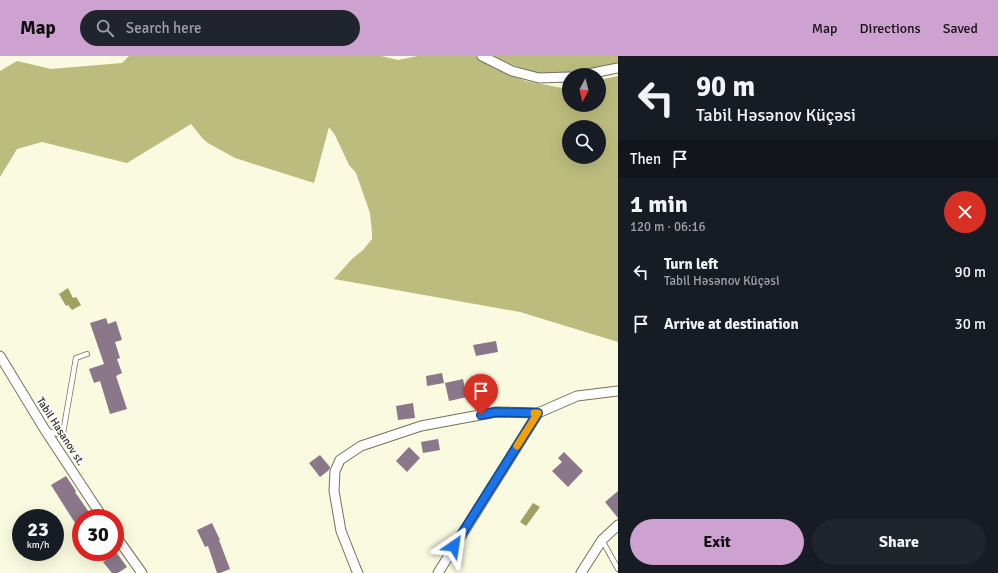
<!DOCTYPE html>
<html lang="en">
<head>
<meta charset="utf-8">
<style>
	body { margin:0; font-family:Signika,sans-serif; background:#20242c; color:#f1f3f6; height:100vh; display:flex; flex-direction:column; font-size:15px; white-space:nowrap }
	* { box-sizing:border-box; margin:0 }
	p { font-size:13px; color:#9ea1a6 }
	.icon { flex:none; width:22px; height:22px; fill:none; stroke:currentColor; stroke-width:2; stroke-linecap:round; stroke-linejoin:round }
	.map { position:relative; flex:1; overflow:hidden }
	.sheet { display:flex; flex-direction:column; background:#171b24; width:380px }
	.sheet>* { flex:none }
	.top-card { background:#171b24; color:#f1f3f6; overflow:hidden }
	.needle { width:26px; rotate:187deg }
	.controls { position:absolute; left:562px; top:12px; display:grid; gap:8px }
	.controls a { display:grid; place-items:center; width:44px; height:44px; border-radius:50%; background:#171b24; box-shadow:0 4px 16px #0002; font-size:20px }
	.speed { position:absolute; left:12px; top:453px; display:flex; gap:8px; font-size:20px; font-weight:700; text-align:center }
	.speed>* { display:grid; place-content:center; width:52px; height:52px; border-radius:50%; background:#171b24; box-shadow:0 4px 16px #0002; line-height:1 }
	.speed small { font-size:10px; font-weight:400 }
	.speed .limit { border:6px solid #d22; background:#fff; color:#111 }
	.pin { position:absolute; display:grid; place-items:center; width:34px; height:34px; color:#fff; margin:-41px -17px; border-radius:50% 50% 50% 0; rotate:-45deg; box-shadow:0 0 4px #0007 }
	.pin .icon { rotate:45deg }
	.me { position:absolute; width:44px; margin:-22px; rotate:32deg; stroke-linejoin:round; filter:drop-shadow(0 0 3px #0008) }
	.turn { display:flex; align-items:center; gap:14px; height:84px; padding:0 12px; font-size:18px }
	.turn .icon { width:52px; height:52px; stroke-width:2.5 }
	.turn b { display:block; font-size:28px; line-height:34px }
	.then { display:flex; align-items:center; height:38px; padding:0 12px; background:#0003; gap:8px; font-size:15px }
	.round { display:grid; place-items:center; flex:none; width:42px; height:42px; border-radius:21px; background:#20242c }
	.overview { display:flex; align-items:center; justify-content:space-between; height:68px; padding:0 12px }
	h1 { font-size:24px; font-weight:700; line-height:30px }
	.cta { display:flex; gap:8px; margin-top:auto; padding:8px 12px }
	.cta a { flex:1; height:46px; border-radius:24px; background:#cda1d0; color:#111; font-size:16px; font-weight:700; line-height:46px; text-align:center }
	.cta a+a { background:#20242c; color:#f1f3f6 }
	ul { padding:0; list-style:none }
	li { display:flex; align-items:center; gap:12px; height:52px; padding:0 12px }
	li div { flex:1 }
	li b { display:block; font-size:15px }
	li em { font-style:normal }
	header { display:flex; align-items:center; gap:24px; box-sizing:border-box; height:56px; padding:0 20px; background:#cda1d0; color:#111 }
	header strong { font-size:19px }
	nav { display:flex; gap:22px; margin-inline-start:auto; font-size:14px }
	.search { width:280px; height:36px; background:#20242c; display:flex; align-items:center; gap:10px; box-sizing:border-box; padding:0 14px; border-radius:22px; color:#9ea1a6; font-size:15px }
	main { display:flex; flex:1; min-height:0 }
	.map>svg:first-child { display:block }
	.forest { fill:#bcbc7e; fill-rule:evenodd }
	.water { fill:#a1a063 }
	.building { fill:#8a7789 }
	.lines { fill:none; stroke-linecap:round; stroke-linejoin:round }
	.service-casing { stroke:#72725a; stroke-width:6 }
	.minor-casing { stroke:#72725a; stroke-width:11 }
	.service { stroke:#fff; stroke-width:4.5 }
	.minor { stroke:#fff; stroke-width:9 }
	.route-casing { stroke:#114b97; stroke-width:10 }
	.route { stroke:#1a73e8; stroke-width:7 }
	.slow { stroke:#f59e0b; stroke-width:7 }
	.labels { text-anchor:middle; stroke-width:4; stroke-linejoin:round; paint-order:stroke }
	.street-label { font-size:11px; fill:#34342a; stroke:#fff }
</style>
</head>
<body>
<header>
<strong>Map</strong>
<div class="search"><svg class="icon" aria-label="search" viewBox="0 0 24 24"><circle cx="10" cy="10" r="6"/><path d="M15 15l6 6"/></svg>Search here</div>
<nav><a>Map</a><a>Directions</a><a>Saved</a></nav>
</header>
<main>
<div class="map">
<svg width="618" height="517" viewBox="0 0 618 517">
	<rect width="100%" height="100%" fill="#f9fadf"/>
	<g class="forest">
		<path d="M 129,0 L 381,0 L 398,4 L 418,0 L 476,0 L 495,13 L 526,25 L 562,32 L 569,30 L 569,49 L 599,49 L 599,24 L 618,20 L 618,286 L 520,256 L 334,223 L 352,203 L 363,194 L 372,183 L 372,176 L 370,157 L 356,117 L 349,109 L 335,79 L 329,71 L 314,127 L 235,102 L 208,87 L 203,83 L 191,68 L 127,107 L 42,86 L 17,93 L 0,121 L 0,15 L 17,5 L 51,13 L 122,7 ZM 569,71 L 599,71 L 599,101 L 569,101 Z"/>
		<path d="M 493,0 L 618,0 L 618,8 L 581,17 L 540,18 L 515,10 Z"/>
	</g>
	<g class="water">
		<path d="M 68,232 L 73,242 L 76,241 L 81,249 L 72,254 L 68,249 L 66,250 L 59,238 Z"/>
		<path d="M 533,447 L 540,451 L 526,470 L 520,466 Z"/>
	</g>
	<g class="building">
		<path d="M 106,262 L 108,268 L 116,265 L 122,284 L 115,286 L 120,302 L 117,303 L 122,317 L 116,320 L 127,353 L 110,358 L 100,325 L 94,327 L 89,313 L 104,308 L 90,267 Z"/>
		<path d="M 496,285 L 498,296 L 476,300 L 473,289 Z"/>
		<path d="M 442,317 L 444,327 L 427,330 L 426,320 Z"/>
		<path d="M 463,323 L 467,341 L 449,345 L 445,327 Z"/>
		<path d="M 413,347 L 415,362 L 398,364 L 396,350 Z"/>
		<path d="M 438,383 L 440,394 L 423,397 L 421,386 Z"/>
		<path d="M 409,391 L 420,402 L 407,416 L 396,405 Z"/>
		<path d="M 564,396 L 583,415 L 568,431 L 552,415 L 562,406 L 558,402 Z"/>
		<path d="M 320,399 L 330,411 L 329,414 L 320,421 L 309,407 Z"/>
		<path d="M 66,420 L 76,435 L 75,436 L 93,462 L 81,462 L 81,476 L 68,456 L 51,429 Z"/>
		<path d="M 618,435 L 618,462 L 605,446 Z"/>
		<path d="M 212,467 L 220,484 L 219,484 L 230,513 L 220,517 L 217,517 L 208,490 L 205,491 L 197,474 Z"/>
		<path d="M 116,496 L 127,511 L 118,517 L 112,517 L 103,506 Z"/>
	</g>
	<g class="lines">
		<g class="service-casing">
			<g id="service">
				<path d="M 47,375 L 58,378 L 63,377 L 76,302 L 87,298"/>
				<path d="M 602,484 L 618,513"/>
			</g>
		</g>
		<g class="minor-casing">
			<g id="minor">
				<path d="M 482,0 L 512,15 L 539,22 L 569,21"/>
				<path d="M 583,19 L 618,12"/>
				<path d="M 0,300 L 45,374 L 103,462"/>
				<path d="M 115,479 L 142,517"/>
				<path d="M 358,517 L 356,513 L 341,475 L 334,435 L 335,415 L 340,404 L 361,390 L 421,370 L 496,356 L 538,357"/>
				<path d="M 438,517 L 538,357 L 577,340 L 618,335"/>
				<path d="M 581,517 L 602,484 L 618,469"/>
			</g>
		</g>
		<use href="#service" class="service"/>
		<use href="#minor" class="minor"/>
	</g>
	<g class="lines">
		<g class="route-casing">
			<path id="route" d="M 454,490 L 538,357 L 496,356 L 481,359"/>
		</g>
		<use href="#route" class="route"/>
		<path class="slow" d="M 517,390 L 538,357 L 534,357"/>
	</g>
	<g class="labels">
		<g class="street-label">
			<text transform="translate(61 375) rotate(57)" y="4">Tabil Hasanov st.</text>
		</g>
	</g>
</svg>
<div class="controls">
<a><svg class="needle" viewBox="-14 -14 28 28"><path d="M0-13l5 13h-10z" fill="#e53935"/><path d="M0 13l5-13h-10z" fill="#9ea1a6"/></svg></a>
<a><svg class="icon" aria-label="search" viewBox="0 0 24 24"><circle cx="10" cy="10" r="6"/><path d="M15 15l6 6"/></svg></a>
</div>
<div class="speed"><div>23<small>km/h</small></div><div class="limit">30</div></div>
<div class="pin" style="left:481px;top:359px;background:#d93025"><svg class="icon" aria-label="arrive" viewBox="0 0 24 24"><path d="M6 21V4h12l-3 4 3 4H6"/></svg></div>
<svg class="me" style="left:454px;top:490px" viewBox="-20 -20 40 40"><path d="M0-17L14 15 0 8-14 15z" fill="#1a73e8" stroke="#fff" stroke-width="4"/></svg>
</div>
<section class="sheet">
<div class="top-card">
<div class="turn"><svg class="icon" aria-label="left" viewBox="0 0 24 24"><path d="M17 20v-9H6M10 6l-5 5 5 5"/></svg><div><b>90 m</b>Tabil Həsənov Küçəsi</div></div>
<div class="then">Then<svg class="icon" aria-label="arrive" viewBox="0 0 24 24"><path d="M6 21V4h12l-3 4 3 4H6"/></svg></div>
</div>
<div class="overview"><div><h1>1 min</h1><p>120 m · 06:16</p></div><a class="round" style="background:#d93025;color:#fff"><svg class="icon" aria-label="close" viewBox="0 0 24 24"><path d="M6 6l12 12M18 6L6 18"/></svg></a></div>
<ul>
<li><svg class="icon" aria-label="left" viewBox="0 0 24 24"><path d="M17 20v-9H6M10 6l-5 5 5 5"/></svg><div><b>Turn left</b><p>Tabil Həsənov Küçəsi</p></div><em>90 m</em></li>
<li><svg class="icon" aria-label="arrive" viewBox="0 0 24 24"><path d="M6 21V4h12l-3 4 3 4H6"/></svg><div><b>Arrive at destination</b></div><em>30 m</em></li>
</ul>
<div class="cta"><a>Exit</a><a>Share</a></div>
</section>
</main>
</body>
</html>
